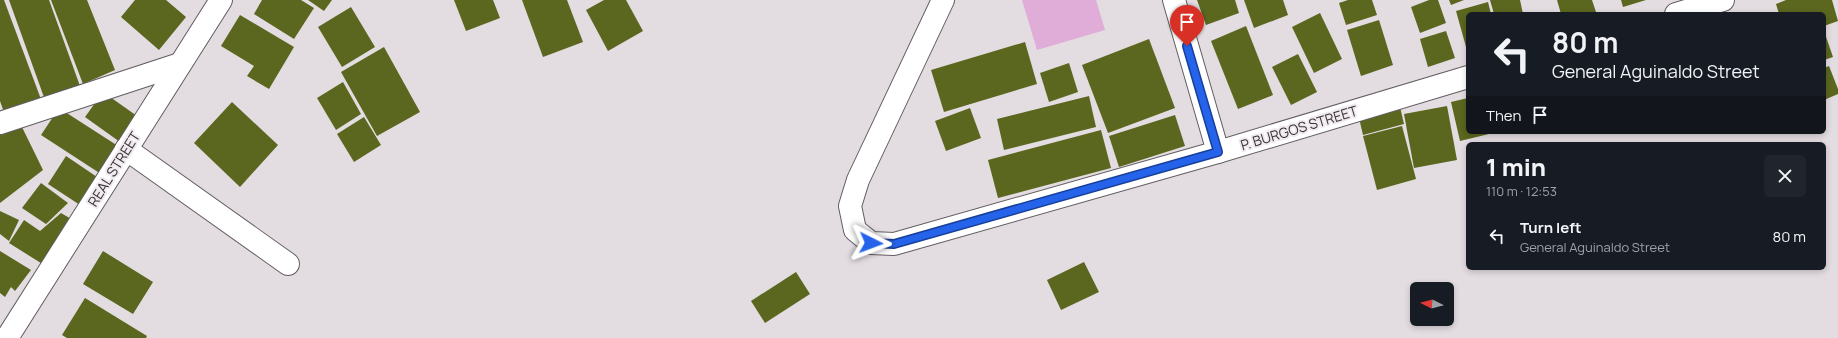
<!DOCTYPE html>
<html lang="en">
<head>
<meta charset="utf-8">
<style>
	body { margin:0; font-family:Manrope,sans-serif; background:#20242c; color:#f1f3f6; height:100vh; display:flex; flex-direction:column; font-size:15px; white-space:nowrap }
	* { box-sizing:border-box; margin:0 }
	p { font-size:13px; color:#9ea1a6 }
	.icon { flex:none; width:22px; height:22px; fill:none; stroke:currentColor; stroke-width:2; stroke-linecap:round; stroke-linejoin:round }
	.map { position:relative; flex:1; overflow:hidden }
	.panel { position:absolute; left:1466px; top:142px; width:360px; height:128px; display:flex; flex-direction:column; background:#171b24; border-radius:6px; box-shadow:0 2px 6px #0003 }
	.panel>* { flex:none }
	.top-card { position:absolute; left:1466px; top:12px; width:360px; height:122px; border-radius:6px; box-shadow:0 2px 6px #0003; background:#171b24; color:#f1f3f6; overflow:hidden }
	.needle { width:26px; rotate:276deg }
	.controls { position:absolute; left:1410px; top:282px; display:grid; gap:8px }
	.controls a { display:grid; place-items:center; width:44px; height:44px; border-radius:6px; background:#171b24; box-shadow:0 2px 6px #0003; font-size:20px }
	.pin { position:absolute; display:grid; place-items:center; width:34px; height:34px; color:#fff; margin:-41px -17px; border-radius:50% 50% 50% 0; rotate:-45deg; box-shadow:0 0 4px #0007 }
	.pin .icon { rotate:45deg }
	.me { position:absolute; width:44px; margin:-22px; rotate:93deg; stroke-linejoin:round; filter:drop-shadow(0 0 3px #0008) }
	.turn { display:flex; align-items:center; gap:14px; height:84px; padding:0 20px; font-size:18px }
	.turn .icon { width:52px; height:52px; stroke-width:2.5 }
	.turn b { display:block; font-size:28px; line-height:34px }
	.then { display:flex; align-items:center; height:38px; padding:0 20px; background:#0003; gap:8px; font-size:15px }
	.round { display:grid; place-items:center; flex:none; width:42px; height:42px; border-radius:6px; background:#20242c }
	.head { display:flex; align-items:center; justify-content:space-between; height:68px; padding:0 20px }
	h1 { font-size:24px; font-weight:800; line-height:30px }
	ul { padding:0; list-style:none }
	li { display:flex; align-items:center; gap:12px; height:52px; padding:0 20px }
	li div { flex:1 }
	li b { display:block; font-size:15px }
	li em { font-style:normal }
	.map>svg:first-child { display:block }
	.grass { fill:#e0acd8 }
	.building { fill:#5b661e }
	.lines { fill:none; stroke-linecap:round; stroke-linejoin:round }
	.minor-casing { stroke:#635d62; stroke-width:24 }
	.tertiary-casing { stroke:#635d62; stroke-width:24 }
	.secondary-casing { stroke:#635d62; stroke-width:24 }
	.minor { stroke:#fff; stroke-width:22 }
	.tertiary { stroke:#fff; stroke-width:22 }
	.secondary { stroke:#fff; stroke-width:22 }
	.route-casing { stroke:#184099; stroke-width:10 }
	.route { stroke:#2563eb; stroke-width:7 }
	.labels { text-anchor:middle; stroke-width:4; stroke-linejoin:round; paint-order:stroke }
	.street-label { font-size:14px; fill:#373436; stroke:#f0e9ef }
</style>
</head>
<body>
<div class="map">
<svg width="1838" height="338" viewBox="0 0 1838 338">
	<rect width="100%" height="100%" fill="#e3dce1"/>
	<path class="grass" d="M 1022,0 L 1096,0 L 1105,30 L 1037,50 Z"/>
	<g class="building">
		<path d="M 0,0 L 4,0 L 42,102 L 5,115 L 0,101 Z"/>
		<path d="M 9,0 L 49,0 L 80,86 L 45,100 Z"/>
		<path d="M 51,0 L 87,0 L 115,70 L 83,84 Z"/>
		<path d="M 135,0 L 166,0 L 186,17 L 159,50 L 121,17 Z"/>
		<path d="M 262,0 L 301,0 L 314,8 L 294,39 L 254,14 Z"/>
		<path d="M 308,0 L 332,0 L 324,11 Z"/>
		<path d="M 454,0 L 493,0 L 500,18 L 466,31 Z"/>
		<path d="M 522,0 L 567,0 L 583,42 L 543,57 Z"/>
		<path d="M 604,0 L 626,0 L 643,31 L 608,51 L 586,10 Z"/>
		<path d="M 1197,0 L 1235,0 L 1239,13 L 1206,25 Z"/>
		<path d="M 1244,0 L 1283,0 L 1288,15 L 1254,28 Z"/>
		<path d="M 1348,0 L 1372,0 L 1377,15 L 1346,25 L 1339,3 Z"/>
		<path d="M 1429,0 L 1438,0 L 1446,23 L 1420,33 L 1411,7 Z"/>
		<path d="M 1449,0 L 1464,0 L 1451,5 Z"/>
		<path d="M 1490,0 L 1520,0 L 1523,14 L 1494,14 Z"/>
		<path d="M 1557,0 L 1592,0 L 1596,12 L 1589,14 L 1561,14 Z"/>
		<path d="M 1621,0 L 1646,0 L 1623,7 Z"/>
		<path d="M 1786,0 L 1832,0 L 1838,21 L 1824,26 L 1824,14 L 1779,14 L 1776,4 Z"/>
		<path d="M 1488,2 L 1491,14 L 1468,14 L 1468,54 L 1456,11 Z"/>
		<path d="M 351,7 L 375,47 L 342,67 L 318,27 Z"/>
		<path d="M 1320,13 L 1342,59 L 1314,73 L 1292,27 Z"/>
		<path d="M 240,15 L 294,47 L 269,89 L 247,76 L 254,66 L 221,46 Z"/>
		<path d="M 1379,20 L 1393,65 L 1361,76 L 1347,30 Z"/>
		<path d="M 1246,26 L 1273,95 L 1238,109 L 1211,41 Z"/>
		<path d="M 1446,31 L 1455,58 L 1428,67 L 1420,39 Z"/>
		<path d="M 1824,31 L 1833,57 L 1824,60 Z"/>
		<path d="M 1149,39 L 1175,108 L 1108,133 L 1082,65 Z"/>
		<path d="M 1025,42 L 1037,84 L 944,112 L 931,70 Z"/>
		<path d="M 384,47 L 420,112 L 377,136 L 341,72 Z"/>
		<path d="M 1298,54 L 1317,92 L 1291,105 L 1272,67 Z"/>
		<path d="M 1069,63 L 1078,92 L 1049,102 L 1040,73 Z"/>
		<path d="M 1829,66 L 1838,89 L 1838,94 L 1824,100 L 1824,68 Z"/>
		<path d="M 343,82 L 361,114 L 336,130 L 317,98 Z"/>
		<path d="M 103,92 L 137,116 L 120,142 L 85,117 Z"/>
		<path d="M 1089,96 L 1096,127 L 1004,150 L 997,119 Z"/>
		<path d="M 1468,98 L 1468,132 L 1489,132 L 1489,134 L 1460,141 L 1451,102 Z"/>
		<path d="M 232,102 L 278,145 L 240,187 L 194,143 Z"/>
		<path d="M 1447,106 L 1457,160 L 1414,168 L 1404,114 Z"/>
		<path d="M 1400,107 L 1404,124 L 1363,135 L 1359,118 Z"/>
		<path d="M 59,108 L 118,146 L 101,174 L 41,135 Z"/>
		<path d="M 970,108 L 981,138 L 946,151 L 935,121 Z"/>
		<path d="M 1175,115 L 1185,146 L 1119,167 L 1109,136 Z"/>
		<path d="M 364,117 L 381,145 L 354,162 L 337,134 Z"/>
		<path d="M 20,123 L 43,170 L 0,203 L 0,130 Z"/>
		<path d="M 1402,126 L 1416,179 L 1377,190 L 1363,136 Z"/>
		<path d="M 1101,130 L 1111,168 L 998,198 L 988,160 Z"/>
		<path d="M 66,156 L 100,179 L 83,207 L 48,184 Z"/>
		<path d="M 41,183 L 68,203 L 46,224 L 22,208 Z"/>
		<path d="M 0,211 L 19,220 L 9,241 L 0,234 Z"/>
		<path d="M 61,213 L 73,220 L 44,265 L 9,243 L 24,220 L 40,231 Z"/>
		<path d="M 0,251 L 31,270 L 15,291 L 11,287 L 5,297 L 0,293 Z"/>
		<path d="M 103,251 L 153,282 L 133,314 L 83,284 Z"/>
		<path d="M 1084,262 L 1099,292 L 1061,310 L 1047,280 Z"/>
		<path d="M 796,272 L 810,294 L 765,323 L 751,301 Z"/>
		<path d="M 85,298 L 147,336 L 146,338 L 67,338 L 62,335 Z"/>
	</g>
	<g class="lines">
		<g class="minor-casing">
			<g id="minor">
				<path d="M 943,0 L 858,180 L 850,206 L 855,230 L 871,243 L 894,244 L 1218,152 L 1468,77"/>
				<path d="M 1174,0 L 1218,152"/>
				<path d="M 1676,14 L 1723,0"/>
				<path d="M 126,149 L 288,264"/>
			</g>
		</g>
		<g class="tertiary-casing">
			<path id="tertiary" d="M 0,123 L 180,64"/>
		</g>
		<g class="secondary-casing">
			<path id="secondary" d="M 7,338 L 221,0"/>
		</g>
		<use href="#minor" class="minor"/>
		<use href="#tertiary" class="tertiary"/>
		<use href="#secondary" class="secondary"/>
	</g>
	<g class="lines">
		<g class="route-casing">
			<path id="route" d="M 871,243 L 894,244 L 1218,152 L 1187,46"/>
		</g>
		<use href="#route" class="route"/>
	</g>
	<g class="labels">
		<g class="street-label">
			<text transform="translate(1299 128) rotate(-17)" y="5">P. BURGOS STREET</text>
			<text transform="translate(114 169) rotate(-58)" y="5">REAL STREET</text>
		</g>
	</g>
</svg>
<div class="controls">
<a><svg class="needle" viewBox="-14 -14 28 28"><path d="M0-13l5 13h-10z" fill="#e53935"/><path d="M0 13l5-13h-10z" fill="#9ea1a6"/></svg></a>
</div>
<div class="pin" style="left:1187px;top:46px;background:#d93025"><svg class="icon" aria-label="arrive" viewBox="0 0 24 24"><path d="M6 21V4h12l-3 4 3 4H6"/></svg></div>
<svg class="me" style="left:871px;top:243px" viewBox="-20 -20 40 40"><path d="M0-17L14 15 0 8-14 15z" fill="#2563eb" stroke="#fff" stroke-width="4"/></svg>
<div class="top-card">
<div class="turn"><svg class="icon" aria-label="left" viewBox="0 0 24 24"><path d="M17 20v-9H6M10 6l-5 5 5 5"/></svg><div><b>80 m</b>General Aguinaldo Street</div></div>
<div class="then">Then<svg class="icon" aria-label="arrive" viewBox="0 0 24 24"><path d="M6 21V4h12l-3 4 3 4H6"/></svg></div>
</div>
<section class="panel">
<div class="head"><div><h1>1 min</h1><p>110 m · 12:53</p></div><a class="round"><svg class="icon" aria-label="close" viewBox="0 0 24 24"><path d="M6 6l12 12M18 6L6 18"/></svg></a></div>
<ul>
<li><svg class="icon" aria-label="left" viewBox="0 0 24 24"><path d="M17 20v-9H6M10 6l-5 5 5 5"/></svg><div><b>Turn left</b><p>General Aguinaldo Street</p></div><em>80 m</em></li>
</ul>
</section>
</div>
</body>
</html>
